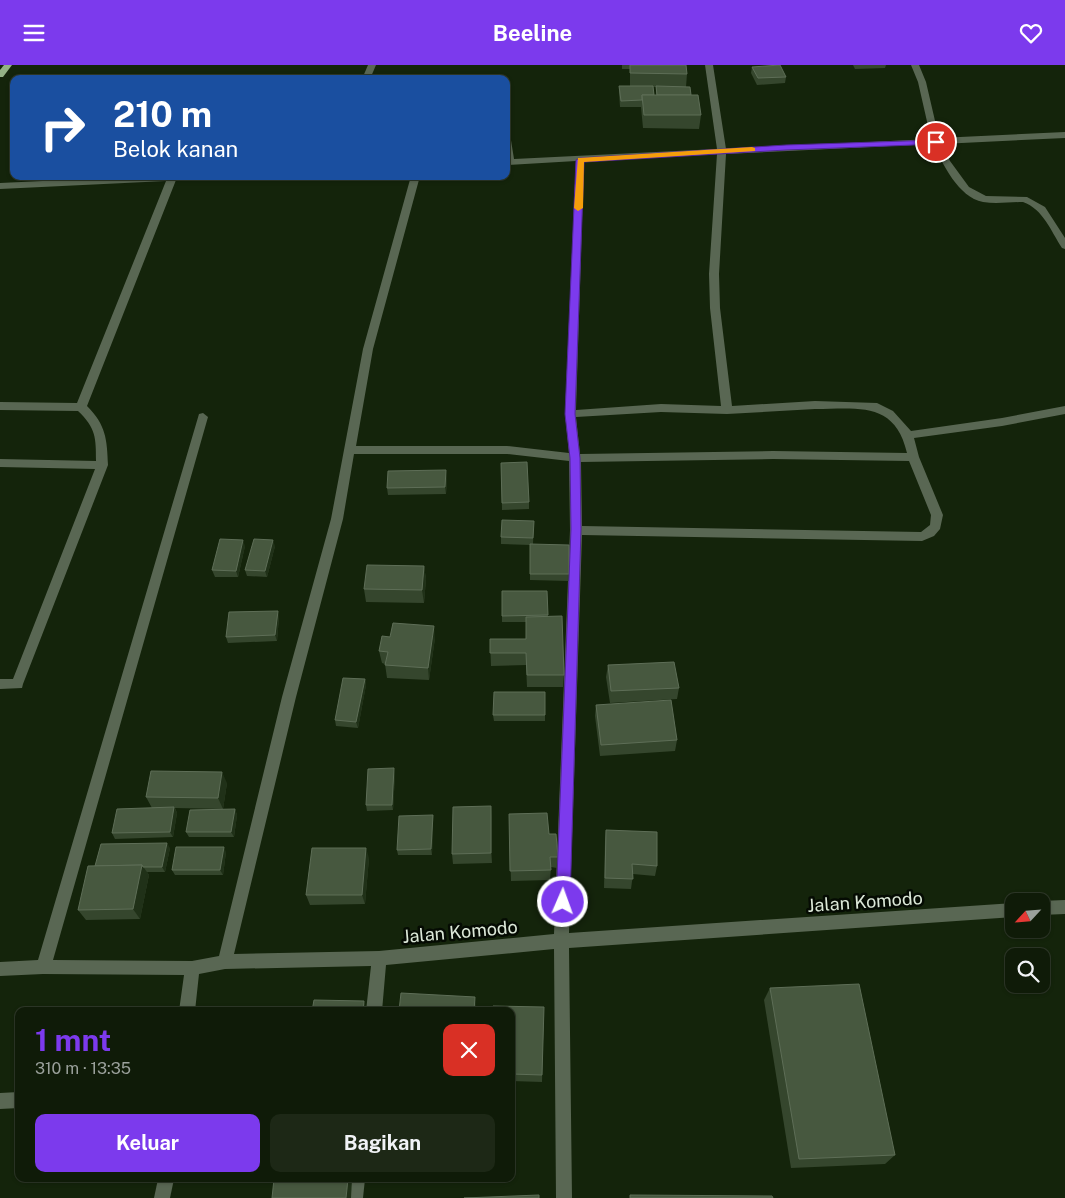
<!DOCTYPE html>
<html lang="id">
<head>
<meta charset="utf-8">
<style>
	body { margin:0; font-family:"Public Sans",sans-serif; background:#1d2816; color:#f1f3f6; height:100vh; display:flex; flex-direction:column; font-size:19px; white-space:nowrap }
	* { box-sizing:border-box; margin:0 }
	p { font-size:16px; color:#9ba19c }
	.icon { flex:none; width:28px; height:28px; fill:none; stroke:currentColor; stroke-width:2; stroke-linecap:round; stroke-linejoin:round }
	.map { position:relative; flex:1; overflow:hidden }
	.panel { position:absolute; left:15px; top:942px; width:500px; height:175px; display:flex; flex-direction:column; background:#0f1b08; border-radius:10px; box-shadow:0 1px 4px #0004,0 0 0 1px #2f3929 }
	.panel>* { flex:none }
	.top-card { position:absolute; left:10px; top:10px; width:500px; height:105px; border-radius:10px; box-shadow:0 1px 4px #0004,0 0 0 1px #2f3929; background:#1a4fa0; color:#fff; overflow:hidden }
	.needle { width:32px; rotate:244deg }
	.fabs { position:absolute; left:1005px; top:828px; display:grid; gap:10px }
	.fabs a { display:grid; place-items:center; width:45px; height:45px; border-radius:10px; background:#0f1b08; box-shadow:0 1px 4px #0004,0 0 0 1px #2f3929; font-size:25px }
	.pin { position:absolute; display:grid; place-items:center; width:42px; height:42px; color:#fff; margin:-21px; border:2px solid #fff; border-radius:50%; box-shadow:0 1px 5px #0007 }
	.me { position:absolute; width:55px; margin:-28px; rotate:2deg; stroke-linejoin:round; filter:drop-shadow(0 0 4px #0008) }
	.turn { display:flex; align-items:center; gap:18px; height:105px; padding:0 20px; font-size:22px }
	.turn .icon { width:65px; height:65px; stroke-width:2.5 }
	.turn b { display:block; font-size:35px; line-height:42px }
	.round { display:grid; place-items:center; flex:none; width:52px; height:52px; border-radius:10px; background:#1d2816 }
	.summary { display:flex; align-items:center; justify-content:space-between; height:85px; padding:0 20px }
	h1 { font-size:30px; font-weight:700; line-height:38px; color:#7c3aed }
	.cta { display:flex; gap:10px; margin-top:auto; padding:10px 20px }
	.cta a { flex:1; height:58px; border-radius:10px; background:#7c3aed; color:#fff; font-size:20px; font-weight:700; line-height:58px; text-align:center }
	.cta a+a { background:#1d2816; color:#f1f3f6 }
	header { display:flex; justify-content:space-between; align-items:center; height:65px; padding:0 20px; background:#7c3aed; color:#fff; font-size:22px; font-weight:700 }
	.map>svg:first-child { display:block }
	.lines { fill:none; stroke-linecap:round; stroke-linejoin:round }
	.minor { fill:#596753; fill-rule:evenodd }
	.major { fill:#93b186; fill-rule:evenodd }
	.wall { fill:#35462d; fill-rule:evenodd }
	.shaded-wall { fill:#203118 }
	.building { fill:#47583f; stroke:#5e6e57 }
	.route { fill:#7c3aed; stroke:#51269a }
	.slow { fill:#f59e0b }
	.labels { text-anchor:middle; stroke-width:5; stroke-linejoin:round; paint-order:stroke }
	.street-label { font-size:18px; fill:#dce8d8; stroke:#050b03 }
</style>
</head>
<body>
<header><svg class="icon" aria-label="menu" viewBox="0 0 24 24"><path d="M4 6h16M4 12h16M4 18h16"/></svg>Beeline<svg class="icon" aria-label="heart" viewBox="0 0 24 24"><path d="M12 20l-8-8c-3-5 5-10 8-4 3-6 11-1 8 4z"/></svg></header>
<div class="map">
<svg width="1065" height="1133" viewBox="0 0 1065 1133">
	<rect width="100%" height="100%" fill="#14240b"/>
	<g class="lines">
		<g class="minor">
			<path d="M 368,0 L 376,0 L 370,14 L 362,14 Z"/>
			<path d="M 705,0 L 713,0 L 726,84 L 931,74 L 918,17 L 911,0 L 919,0 L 926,17 L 939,73 L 1065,67 L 1065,73 L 941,79 L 950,96 L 969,122 L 986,131 L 1027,132 L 1045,142 L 1065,173 L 1065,184 L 1062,183 C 1051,166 1043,144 1023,137 C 1010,137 996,139 983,137 C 958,132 943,99 933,79 L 726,89 L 719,209 L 720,243 L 732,341 L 815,336 L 877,338 L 893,346 L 911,366 L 1002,353 L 1065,341 L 1065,349 L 1002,361 L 914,373 L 919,392 L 943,450 L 940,464 L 934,471 L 922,476 L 582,470 L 569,868 L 1014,838 L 1014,852 L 569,883 L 572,1133 L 556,1133 L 554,884 L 386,900 L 382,946 L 366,946 L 371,901 L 225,904 L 199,909 L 195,946 L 179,946 L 184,910 L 43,909 L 0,911 L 0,897 L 38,895 L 199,349 L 203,348 L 208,352 L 53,895 L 192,896 L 219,891 L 282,632 L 331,454 L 363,284 L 411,111 L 420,111 L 373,284 L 356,381 L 507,381 L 569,388 L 565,349 L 576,96 L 506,100 L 506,66 L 510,69 L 514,94 L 717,84 ZM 717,89 L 709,209 L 710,243 L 721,341 L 661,339 L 576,345 L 584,96 ZM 815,344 C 858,344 895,336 907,388 L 773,386 L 580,389 L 576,352 L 661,347 L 727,349 ZM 354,389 L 507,389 L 569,396 L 570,465 L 554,869 L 379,886 L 234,889 L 296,632 L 343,454 ZM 773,394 L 909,396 L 931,450 L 930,460 L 921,467 L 582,461 L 581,397 Z"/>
			<path d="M 149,111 L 215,111 L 211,114 L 176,115 L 87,341 C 106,360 107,374 108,400 L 23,619 L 22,623 L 0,624 L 0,614 L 13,614 L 95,404 L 0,402 L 0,394 L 96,396 C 96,373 96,363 78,346 L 0,345 L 0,337 L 77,338 L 166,116 L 0,124 L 0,118 Z"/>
			<path d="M 1065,835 L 1065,849 L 1041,850 L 1040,836 Z"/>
			<path d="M 19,1027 L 19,1043 L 0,1044 L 0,1028 Z"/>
			<path d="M 158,1114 L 174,1114 L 170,1133 L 154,1133 Z"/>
			<path d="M 349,1114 L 365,1114 L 363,1133 L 347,1133 Z"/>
		</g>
		<path class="major" d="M 4,0 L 12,0 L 3,12 L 0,12 L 0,5 Z"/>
	</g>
	<g class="wall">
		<path d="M 622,0 L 686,0 L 687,9 L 686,22 L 701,50 L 699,64 L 643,63 L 641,42 L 620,42 L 619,28 L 619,21 L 630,21 L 630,4 L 622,4 ZM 653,22 L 656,22 L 656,30 L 654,30 Z"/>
		<path d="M 853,0 L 886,0 L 885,3 L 855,4 Z"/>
		<path d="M 752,2 L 786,12 L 785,18 L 757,20 L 751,8 Z"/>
		<path d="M 501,398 L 529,437 L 529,444 L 502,445 Z"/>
		<path d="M 447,412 L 446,429 L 388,430 L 387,423 Z"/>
		<path d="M 534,456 L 533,479 L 569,509 L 569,516 L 530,515 L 530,480 L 501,479 L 501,472 Z"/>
		<path d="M 245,481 L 238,512 L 215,512 L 212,505 Z"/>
		<path d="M 275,481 L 267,512 L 247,511 L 245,505 Z"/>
		<path d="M 424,501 L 426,514 L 424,538 L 366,537 L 364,524 Z"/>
		<path d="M 547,526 L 548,552 L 564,610 L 563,622 L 527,622 L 526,600 L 491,601 L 490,574 L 526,574 L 526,557 L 502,557 L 502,551 Z"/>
		<path d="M 279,552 L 277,576 L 228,578 L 226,572 Z"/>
		<path d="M 435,573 L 429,615 L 387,613 L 385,599 L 382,598 L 379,586 Z"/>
		<path d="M 608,600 L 679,623 L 677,634 L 610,638 L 606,612 Z"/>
		<path d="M 365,614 L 366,620 L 358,663 L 336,661 L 335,655 Z"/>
		<path d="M 545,627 L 545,656 L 494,656 L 493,650 Z"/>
		<path d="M 596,640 L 677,675 L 675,686 L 600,691 L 595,651 Z"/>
		<path d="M 395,709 L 393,745 L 367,746 L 366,740 Z"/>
		<path d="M 227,718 L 223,744 L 175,743 L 177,748 L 173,772 L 115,774 L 112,768 L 152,743 L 146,732 Z"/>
		<path d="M 235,744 L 237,750 L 234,772 L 189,772 L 186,767 Z"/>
		<path d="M 509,749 L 549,769 L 558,792 L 557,803 L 551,802 L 550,815 L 511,816 Z"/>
		<path d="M 433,750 L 433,756 L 432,790 L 398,790 L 397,785 Z"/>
		<path d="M 492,752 L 492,798 L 453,799 L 452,789 Z"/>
		<path d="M 606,765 L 657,801 L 655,811 L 633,809 L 631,824 L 604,823 L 605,775 Z"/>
		<path d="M 170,783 L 165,807 L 147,807 L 149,810 L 140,854 L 86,855 L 78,845 L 95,801 Z"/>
		<path d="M 226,787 L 223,810 L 175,810 L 172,805 Z"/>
		<path d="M 369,793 L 365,839 L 310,840 L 306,830 Z"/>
		<path d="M 770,923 L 895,1090 L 885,1099 L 791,1103 L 764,935 Z"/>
		<path d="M 544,942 L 542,1017 L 511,1016 L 511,946 Z"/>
	</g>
	<g class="shaded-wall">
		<path d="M 446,405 L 447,412 L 446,429 L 445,422 Z"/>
		<path d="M 243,475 L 245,481 L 238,512 L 236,506 Z"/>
		<path d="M 273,475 L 275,481 L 267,512 L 265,506 Z"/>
		<path d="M 424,501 L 426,514 L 424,538 L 422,525 Z"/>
		<path d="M 278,546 L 279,552 L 277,576 L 275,570 Z"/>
		<path d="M 434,561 L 435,573 L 429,615 L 428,603 Z"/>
		<path d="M 365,614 L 366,620 L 358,663 L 356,657 Z"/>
		<path d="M 394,703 L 395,709 L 393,745 L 392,740 Z"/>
		<path d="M 222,707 L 227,718 L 223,744 L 218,733 Z"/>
		<path d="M 491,741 L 492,752 L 492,798 L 491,788 Z"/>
		<path d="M 174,742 L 177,748 L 173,772 L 170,767 Z"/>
		<path d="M 235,744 L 237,750 L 234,772 L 231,767 Z"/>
		<path d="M 433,750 L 433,756 L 432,790 L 431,784 Z"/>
		<path d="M 167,778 L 170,783 L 165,807 L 162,802 Z"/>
		<path d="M 224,782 L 226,787 L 223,810 L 220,805 Z"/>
		<path d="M 366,783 L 369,793 L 365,839 L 362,830 Z"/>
		<path d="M 142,800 L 149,810 L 140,854 L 133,844 Z"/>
		<path d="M 475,932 L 476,940 L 476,946 L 474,946 Z"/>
		<path d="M 364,936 L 367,945 L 366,946 L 363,946 Z"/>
		<path d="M 348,1114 L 352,1114 L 351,1133 L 346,1133 Z"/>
	</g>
	<g class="building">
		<path d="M 630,0 L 686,0 L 687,9 L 630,8 Z"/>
		<path d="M 780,0 L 786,12 L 758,13 L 752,2 Z"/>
		<path d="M 619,21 L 653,21 L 654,30 L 642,30 L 642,35 L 621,36 Z"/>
		<path d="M 656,21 L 690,22 L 691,30 L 657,30 Z"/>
		<path d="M 642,30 L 698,30 L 701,50 L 644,50 Z"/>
		<path d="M 527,397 L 529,437 L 502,438 L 501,398 Z"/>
		<path d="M 446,405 L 445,422 L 387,423 L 388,406 Z"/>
		<path d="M 502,455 L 534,456 L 533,473 L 501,472 Z"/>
		<path d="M 220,474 L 243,475 L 236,506 L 212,505 Z"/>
		<path d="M 254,474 L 273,475 L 265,506 L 245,505 Z"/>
		<path d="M 530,479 L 569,480 L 569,509 L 530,509 Z"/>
		<path d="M 367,500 L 424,501 L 422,525 L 364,524 Z"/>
		<path d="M 502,526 L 547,526 L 548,550 L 502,551 Z"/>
		<path d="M 278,546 L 275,570 L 226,572 L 229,547 Z"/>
		<path d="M 562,551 L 564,610 L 527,610 L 526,588 L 490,588 L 490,574 L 526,574 L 526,552 Z"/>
		<path d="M 393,558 L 434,561 L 428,603 L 385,600 L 388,587 L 379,586 L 382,571 L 390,572 Z"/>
		<path d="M 674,597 L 679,623 L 611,626 L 608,600 Z"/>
		<path d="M 343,613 L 365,614 L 356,657 L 335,655 Z"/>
		<path d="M 494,627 L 545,627 L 545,650 L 493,650 Z"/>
		<path d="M 671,635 L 677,675 L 601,680 L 596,640 Z"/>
		<path d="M 394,703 L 392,740 L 366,740 L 368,704 Z"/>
		<path d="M 151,706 L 222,707 L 218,733 L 146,732 Z"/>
		<path d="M 491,741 L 491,788 L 452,789 L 453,742 Z"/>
		<path d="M 174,742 L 170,767 L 112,768 L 117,744 Z"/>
		<path d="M 235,744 L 231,767 L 186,767 L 190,745 Z"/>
		<path d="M 547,748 L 549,769 L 556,769 L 558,792 L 550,792 L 551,805 L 510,806 L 509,749 Z"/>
		<path d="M 433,750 L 431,784 L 397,785 L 399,751 Z"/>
		<path d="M 606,765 L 657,767 L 657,801 L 632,799 L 633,814 L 605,813 Z"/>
		<path d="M 167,778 L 162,802 L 143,802 L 142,800 L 95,801 L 101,779 Z"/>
		<path d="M 176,782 L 224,782 L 220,805 L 172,805 Z"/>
		<path d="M 312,783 L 366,783 L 362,830 L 306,830 Z"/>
		<path d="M 142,800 L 133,844 L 78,845 L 88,801 Z"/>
		<path d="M 859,919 L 895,1090 L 799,1094 L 770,923 Z"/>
		<path d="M 401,928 L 475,932 L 474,946 L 399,946 Z"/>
		<path d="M 314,935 L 364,936 L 363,946 L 312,946 Z"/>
		<path d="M 493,941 L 544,942 L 542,1010 L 511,1009 L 511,946 L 492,946 Z"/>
		<path d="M 274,1114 L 348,1114 L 346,1133 L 272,1133 Z"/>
		<path d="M 539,1130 L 539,1133 L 464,1133 Z"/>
		<path d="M 630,1130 L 772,1131 L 773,1133 L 630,1133 Z"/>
	</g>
	<path class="route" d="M 936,75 L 940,77 L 939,79 L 786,85 L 584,97 L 575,349 L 580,393 L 581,464 L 570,837 L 568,841 L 563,843 L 558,841 L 556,837 L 571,464 L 570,393 L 565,349 L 576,95 L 580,93 L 786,80 Z"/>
	<path class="slow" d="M 752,82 L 755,83 L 755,86 L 584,97 L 583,143 L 578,146 L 574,143 L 578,93 Z"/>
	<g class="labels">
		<g class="street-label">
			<text transform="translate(865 837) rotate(-4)" y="6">Jalan Komodo</text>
			<text transform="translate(460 867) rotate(-5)" y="6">Jalan Komodo</text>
		</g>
	</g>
</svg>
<div class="fabs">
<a><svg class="needle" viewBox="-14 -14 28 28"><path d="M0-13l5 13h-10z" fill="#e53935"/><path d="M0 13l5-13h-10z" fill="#9ba19c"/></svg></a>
<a><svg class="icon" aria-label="search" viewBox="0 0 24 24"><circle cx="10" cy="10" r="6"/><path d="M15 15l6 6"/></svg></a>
</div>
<div class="pin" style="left:936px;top:77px;background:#d93025"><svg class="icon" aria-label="arrive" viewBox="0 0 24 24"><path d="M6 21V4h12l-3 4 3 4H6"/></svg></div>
<svg class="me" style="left:563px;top:837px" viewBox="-20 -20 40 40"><circle r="17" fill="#7c3aed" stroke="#fff" stroke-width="3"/><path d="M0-11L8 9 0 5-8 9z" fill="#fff"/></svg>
<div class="top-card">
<div class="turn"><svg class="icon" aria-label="right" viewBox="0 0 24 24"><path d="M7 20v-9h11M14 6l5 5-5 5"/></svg><div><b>210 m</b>Belok kanan</div></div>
</div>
<section class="panel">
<div class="summary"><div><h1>1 mnt</h1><p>310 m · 13:35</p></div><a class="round" style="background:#d93025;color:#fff"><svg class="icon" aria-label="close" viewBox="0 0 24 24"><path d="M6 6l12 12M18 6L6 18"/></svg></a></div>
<div class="cta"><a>Keluar</a><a>Bagikan</a></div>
</section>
</div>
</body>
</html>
